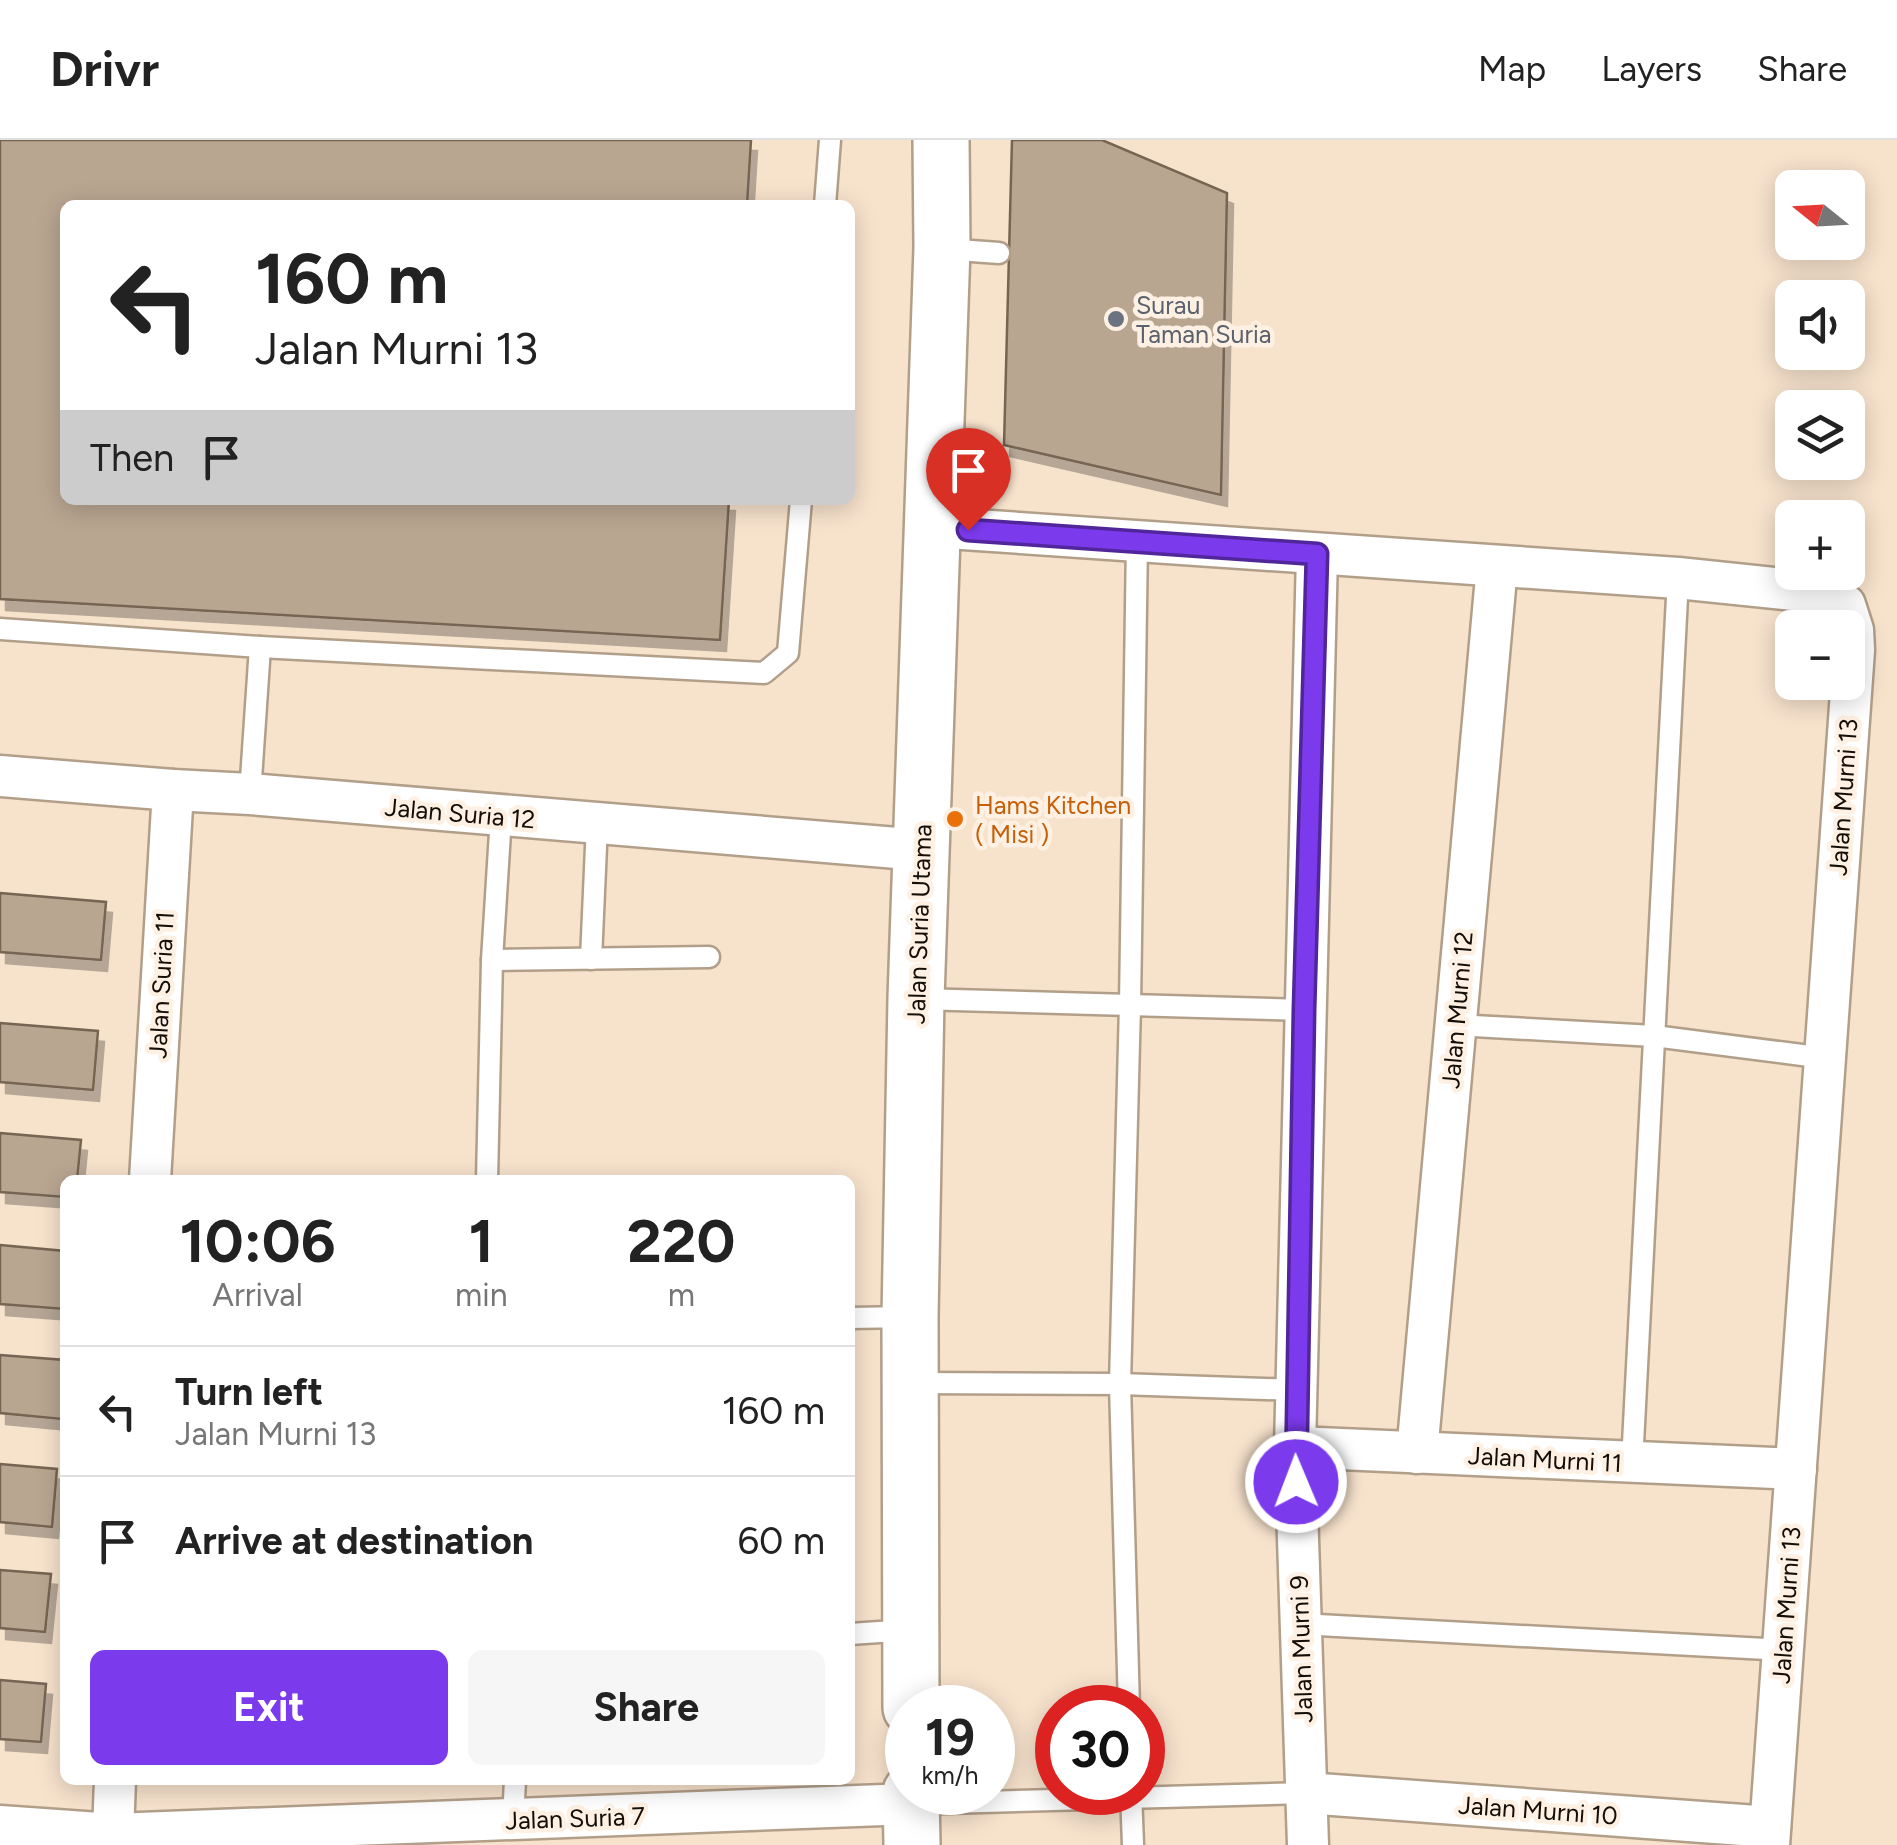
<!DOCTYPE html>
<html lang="en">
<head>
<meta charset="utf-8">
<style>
	body { margin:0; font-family:Figtree,sans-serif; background:#f6f6f6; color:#222; height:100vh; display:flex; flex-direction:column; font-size:38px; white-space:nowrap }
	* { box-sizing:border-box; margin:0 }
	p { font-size:32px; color:#767676 }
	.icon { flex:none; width:55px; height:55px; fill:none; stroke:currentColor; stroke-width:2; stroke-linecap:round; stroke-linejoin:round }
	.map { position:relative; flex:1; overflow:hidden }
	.sheet { position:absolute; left:60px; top:1035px; width:795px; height:610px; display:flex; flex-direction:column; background:#fff; border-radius:15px; box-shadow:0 5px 25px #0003 }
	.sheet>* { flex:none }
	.hud { position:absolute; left:60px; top:60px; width:795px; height:305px; border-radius:15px; box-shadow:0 5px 25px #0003; background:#fff; color:#222; overflow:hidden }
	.needle { width:65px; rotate:288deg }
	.tools { position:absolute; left:1775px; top:30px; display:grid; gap:20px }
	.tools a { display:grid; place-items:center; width:90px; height:90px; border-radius:15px; background:#fff; box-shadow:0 5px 25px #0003; font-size:50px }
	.speed { position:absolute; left:885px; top:1545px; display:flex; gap:20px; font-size:50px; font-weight:700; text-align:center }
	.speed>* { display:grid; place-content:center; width:130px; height:130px; border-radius:50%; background:#fff; box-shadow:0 5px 25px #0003; line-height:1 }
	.speed small { font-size:25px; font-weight:400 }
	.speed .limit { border:15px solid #d22; background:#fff; color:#111 }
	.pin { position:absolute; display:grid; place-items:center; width:85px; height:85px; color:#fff; margin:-102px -42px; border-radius:50% 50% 50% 0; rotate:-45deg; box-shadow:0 0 10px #0007 }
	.pin .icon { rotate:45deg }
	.me { position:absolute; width:110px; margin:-55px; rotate:359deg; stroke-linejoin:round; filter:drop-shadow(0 0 8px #0008) }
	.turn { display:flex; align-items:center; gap:35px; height:210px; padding:0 30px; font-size:45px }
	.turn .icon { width:130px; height:130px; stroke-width:2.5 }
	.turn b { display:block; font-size:70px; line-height:85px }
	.then { display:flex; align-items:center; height:95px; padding:0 30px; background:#0003; gap:20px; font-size:38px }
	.eta { display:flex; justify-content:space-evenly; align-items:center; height:170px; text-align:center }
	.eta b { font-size:60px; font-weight:700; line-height:70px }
	.action { display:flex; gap:20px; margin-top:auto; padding:20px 30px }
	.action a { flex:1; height:115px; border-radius:15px; background:#7c3aed; color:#fff; font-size:40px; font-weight:700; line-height:115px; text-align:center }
	.action a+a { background:#f6f6f6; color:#222 }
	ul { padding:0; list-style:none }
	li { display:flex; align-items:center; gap:30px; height:130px; padding:0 30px; border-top:2px solid #e0e0e0 }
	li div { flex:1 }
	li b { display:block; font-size:38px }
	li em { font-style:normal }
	header { display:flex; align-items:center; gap:60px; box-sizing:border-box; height:140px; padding:0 50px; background:#fff; border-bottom:2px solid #e0e0e0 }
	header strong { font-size:48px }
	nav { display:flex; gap:55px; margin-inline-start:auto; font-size:35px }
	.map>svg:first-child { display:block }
	.building { fill:#b9a691; stroke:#776552; stroke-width:2.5; filter:url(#shadow) }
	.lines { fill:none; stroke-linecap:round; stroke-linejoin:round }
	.service-casing { stroke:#b29f8a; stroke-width:25 }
	.minor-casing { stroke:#b29f8a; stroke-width:45 }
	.secondary-casing { stroke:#b29f8a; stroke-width:60 }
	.service { stroke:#fff; stroke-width:20 }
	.minor { stroke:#fff; stroke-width:40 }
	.secondary { stroke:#fff; stroke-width:55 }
	.route-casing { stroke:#51269a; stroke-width:25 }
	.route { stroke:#7c3aed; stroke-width:18 }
	.worship-dot { fill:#6b7280; stroke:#fef1e4; stroke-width:4 }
	.food-dot { fill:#e8710a; stroke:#fef1e4; stroke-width:4 }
	.labels { text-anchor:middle; stroke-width:9; stroke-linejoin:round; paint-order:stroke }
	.worship-label { font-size:25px; fill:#5b616d; stroke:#fef1e4; text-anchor:start }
	.street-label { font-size:25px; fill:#150e07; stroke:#fef1e4 }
	.food-label { font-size:25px; fill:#c56008; stroke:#fef1e4; text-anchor:start }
</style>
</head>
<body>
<header>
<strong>Drivr</strong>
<nav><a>Map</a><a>Layers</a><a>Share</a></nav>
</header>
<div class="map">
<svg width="1897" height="1705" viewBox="0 0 1897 1705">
	<defs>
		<filter id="shadow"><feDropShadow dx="6" dy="11" stdDeviation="0" flood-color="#0004"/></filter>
	</defs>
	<rect width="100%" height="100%" fill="#f7e2cc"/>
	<g class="building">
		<path d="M 0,0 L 751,0 L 747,65 L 65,65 L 65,360 L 729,360 L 720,500 L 0,459 Z"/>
		<path d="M 1012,0 L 1102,0 L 1227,53 L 1221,355 L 1004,305 Z"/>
		<path d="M 0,753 L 106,762 L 101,820 L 0,812 Z"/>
		<path d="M 0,883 L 98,891 L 93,950 L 0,942 Z"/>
		<path d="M 0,993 L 81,1000 L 77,1040 L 65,1040 L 65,1057 L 0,1052 Z"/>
		<path d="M 0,1105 L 65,1111 L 65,1169 L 0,1164 Z"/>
		<path d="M 0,1215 L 65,1220 L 62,1279 L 0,1273 Z"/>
		<path d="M 0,1324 L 57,1329 L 52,1387 L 0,1382 Z"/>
		<path d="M 0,1430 L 51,1434 L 45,1492 L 0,1488 Z"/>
		<path d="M 0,1540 L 46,1544 L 41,1602 L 0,1599 Z"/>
	</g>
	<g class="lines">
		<g class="service-casing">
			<g id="service">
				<path d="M 825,65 L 830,0"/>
				<path d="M 944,109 L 999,113"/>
				<path d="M 0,489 L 260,507 L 764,533 L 788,513 L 801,360"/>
				<path d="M 250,654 L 260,507"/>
				<path d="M 591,819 L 597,684"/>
				<path d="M 492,820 L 709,817"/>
				<path d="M 918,859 L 1304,870"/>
				<path d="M 1456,885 L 1654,896 L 1825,918"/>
				<path d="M 487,1040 L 492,820 L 501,676"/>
				<path d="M 850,1178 L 908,1177"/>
				<path d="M 912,1243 L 1120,1244 L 1296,1250"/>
				<path d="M 1632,1323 L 1678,438"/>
				<path d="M 1300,1484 L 1783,1510"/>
				<path d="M 850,1494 L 909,1490"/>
				<path d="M 1129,1568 L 1120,1244 L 1130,865 L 1137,401"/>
				<path d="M 1131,1652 L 1133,1705"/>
				<path d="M 913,1664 L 1306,1653"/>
				<path d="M 513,1680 L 515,1640"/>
			</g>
		</g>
		<g class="minor-casing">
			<g id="minor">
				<path d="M 933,387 L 1678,438 L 1822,453 L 1845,465 L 1853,490 L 1854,510 L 1769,1705"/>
				<path d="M 0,636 L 173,650 L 250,654 L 921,710"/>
				<path d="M 150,1040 L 173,650"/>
				<path d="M 1295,1307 L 1796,1329"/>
				<path d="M 1417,1313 L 1497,426"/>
				<path d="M 1306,1653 L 1770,1687"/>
				<path d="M 0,1686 L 113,1694 L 911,1664"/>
				<path d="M 113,1694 L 115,1640"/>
				<path d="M 1308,1705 L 1295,1307 L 1317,414"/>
			</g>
		</g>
		<g class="secondary-casing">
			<g id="secondary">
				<path d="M 911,1568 L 910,1177 L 916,858 L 942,108 L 941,0"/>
				<path d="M 911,1652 L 912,1705"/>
			</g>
		</g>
		<use href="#service" class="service"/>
		<use href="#minor" class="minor"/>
		<use href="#secondary" class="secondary"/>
	</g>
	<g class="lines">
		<g class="route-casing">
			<path id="route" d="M 968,390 L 1317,414 L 1304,870 L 1296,1342"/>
		</g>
		<use href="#route" class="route"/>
	</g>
	<circle class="worship-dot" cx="1116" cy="179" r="10"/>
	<circle class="food-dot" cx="955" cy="679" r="10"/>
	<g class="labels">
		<g class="worship-label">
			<text x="1136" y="174">Surau<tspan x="1136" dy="29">Taman Suria</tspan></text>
		</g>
		<g class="street-label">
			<text transform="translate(1843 657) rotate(-86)" y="9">Jalan Murni 13</text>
			<text transform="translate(460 673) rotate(5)" y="9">Jalan Suria 12</text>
			<text transform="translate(919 784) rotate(-88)" y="9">Jalan Suria Utama</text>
			<text transform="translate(161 845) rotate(-87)" y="9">Jalan Suria 11</text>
			<text transform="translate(1457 870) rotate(-85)" y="9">Jalan Murni 12</text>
			<text transform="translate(1545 1319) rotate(3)" y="9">Jalan Murni 11</text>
			<text transform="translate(1786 1465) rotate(-86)" y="9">Jalan Murni 13</text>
			<text transform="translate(1301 1509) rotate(-92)" y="9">Jalan Murni 9</text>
			<text transform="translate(1538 1670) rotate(4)" y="9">Jalan Murni 10</text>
			<text transform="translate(575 1678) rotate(-2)" y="9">Jalan Suria 7</text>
		</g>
		<g class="food-label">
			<text x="975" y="674">Hams Kitchen<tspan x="975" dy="29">( Misi )</tspan></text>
		</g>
	</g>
</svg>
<div class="tools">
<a><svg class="needle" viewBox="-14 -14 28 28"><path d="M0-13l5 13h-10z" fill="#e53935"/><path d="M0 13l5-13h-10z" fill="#767676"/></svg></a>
<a><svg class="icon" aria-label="sound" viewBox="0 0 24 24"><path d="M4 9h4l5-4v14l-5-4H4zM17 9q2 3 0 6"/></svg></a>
<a><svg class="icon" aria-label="layers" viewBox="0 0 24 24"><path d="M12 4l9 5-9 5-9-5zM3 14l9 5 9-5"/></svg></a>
<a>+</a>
<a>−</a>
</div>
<div class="speed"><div>19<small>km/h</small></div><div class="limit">30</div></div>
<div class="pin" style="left:968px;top:390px;background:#d93025"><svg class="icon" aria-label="arrive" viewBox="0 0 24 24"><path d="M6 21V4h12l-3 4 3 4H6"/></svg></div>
<svg class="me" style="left:1296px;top:1342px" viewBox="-20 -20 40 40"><circle r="17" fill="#7c3aed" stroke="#fff" stroke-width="3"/><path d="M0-11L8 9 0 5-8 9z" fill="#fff"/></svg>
<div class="hud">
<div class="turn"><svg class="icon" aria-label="left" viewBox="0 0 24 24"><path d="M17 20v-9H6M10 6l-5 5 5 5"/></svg><div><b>160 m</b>Jalan Murni 13</div></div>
<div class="then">Then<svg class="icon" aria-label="arrive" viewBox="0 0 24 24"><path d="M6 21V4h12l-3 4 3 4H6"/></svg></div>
</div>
<section class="sheet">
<div class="eta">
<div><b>10:06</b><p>Arrival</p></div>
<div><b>1</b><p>min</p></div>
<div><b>220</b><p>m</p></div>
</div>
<ul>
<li><svg class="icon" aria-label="left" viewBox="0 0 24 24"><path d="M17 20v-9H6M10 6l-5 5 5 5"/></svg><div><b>Turn left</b><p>Jalan Murni 13</p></div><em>160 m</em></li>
<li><svg class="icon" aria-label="arrive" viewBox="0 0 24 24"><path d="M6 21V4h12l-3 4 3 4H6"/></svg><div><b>Arrive at destination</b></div><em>60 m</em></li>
</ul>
<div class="action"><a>Exit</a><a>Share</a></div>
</section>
</div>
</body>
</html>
